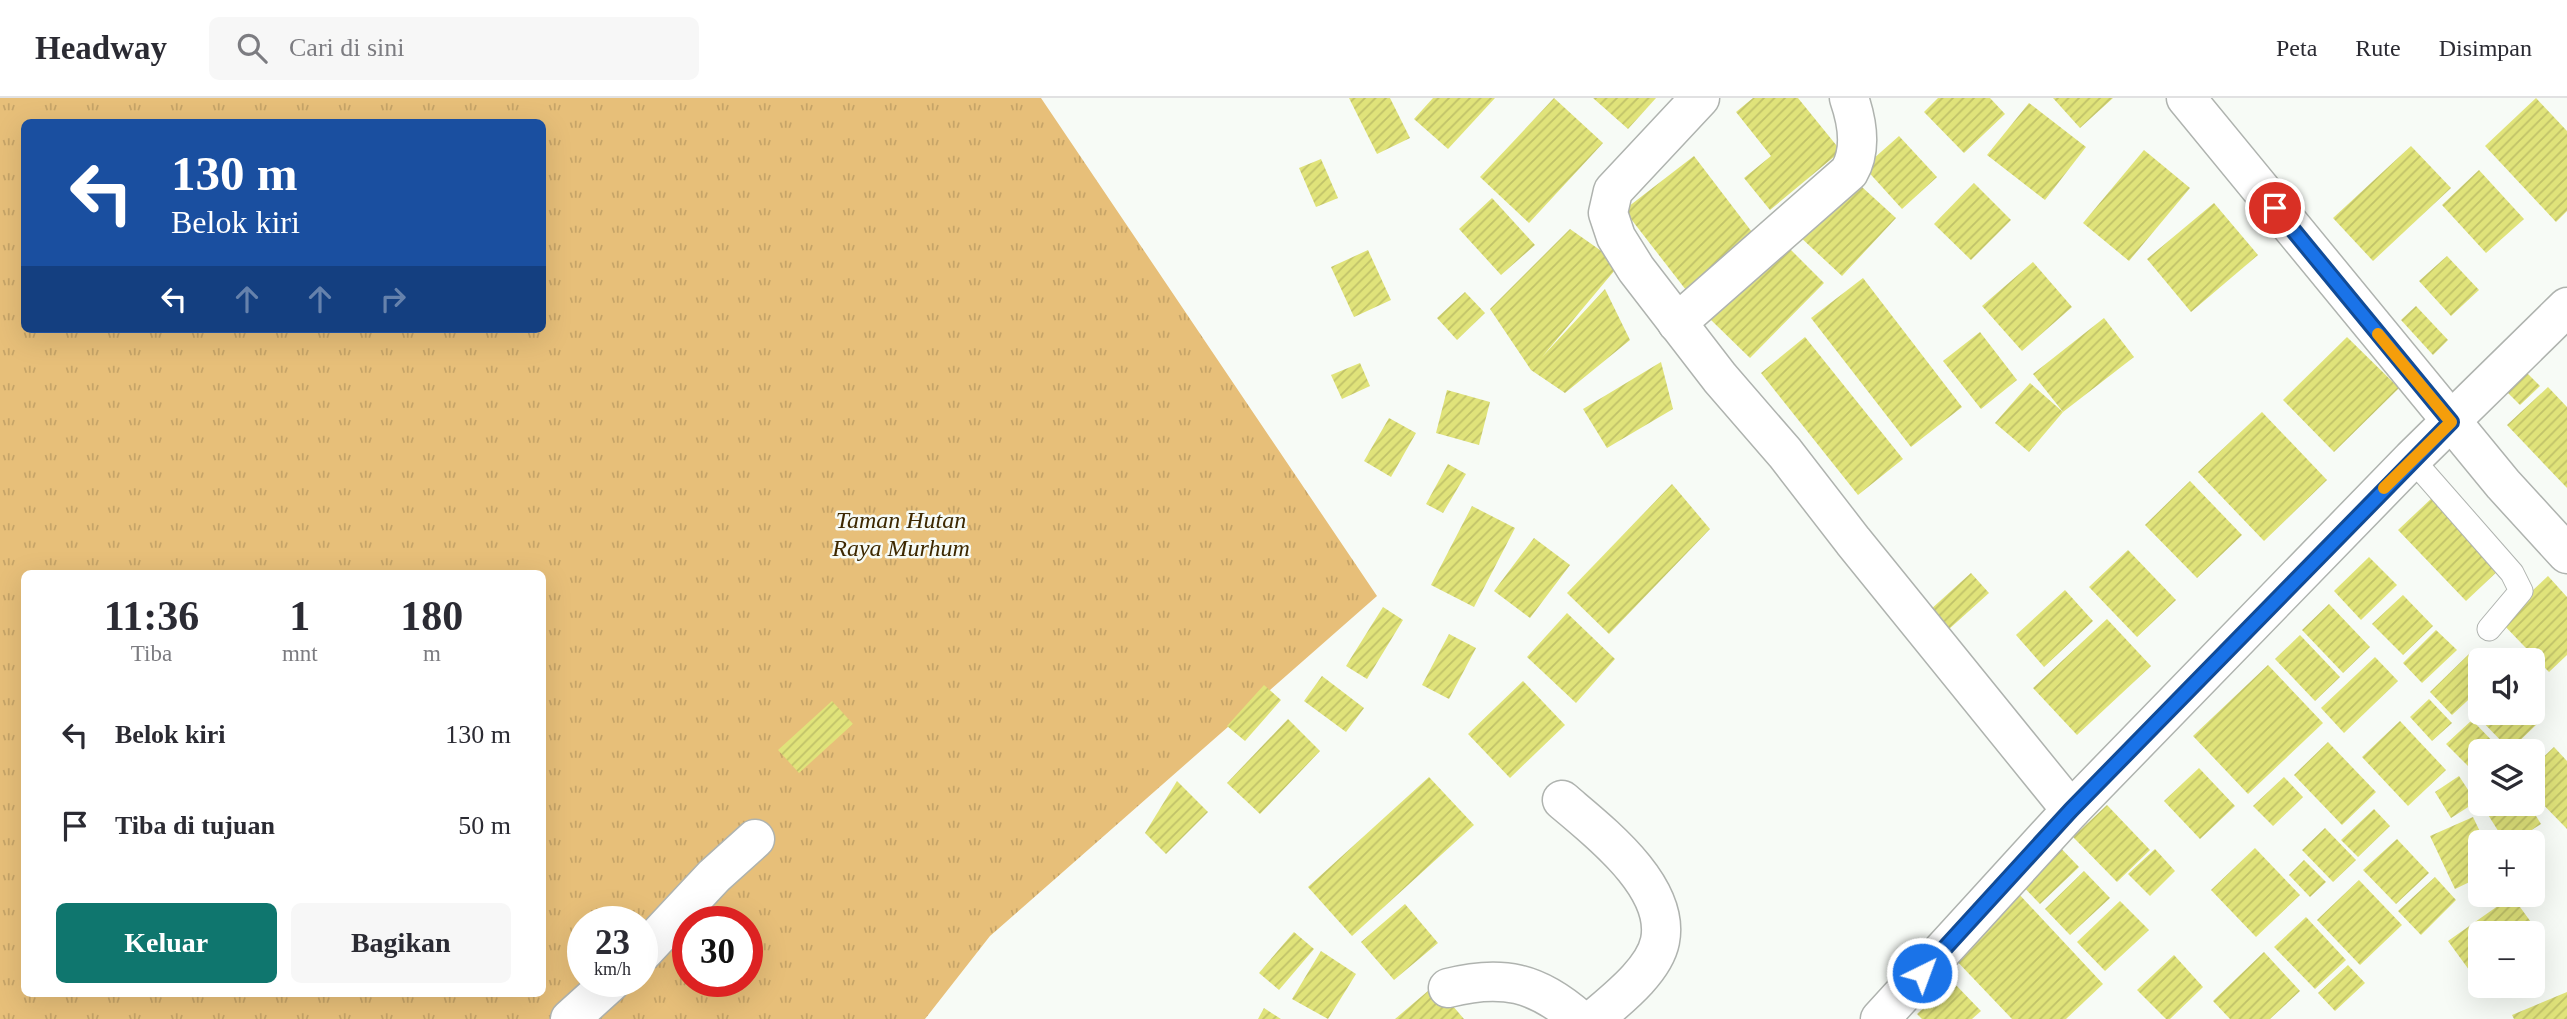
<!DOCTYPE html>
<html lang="id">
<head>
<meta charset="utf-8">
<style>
	body { margin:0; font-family:"Times New Roman",serif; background:#f7f7f7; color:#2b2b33; height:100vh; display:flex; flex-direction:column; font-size:26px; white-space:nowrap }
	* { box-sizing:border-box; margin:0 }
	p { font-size:23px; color:#7c7c81 }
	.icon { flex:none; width:38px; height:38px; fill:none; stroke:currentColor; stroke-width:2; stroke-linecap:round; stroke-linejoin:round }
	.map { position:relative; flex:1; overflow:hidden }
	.details { position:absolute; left:21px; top:472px; width:525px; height:427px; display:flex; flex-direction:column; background:#fff; border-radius:10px; box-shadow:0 7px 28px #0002 }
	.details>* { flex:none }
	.top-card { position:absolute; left:21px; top:21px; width:525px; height:214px; border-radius:10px; box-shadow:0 7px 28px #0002; background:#1a4fa0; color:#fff; overflow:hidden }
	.fabs { position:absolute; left:2468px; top:550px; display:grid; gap:14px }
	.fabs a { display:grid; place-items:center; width:77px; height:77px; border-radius:10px; background:#fff; box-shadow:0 7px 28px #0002; font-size:35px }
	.speed { position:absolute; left:567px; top:808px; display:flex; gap:14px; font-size:35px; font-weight:700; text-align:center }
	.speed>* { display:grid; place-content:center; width:91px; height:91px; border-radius:50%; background:#fff; box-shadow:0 7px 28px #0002; line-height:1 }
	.speed small { font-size:18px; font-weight:400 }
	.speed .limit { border:10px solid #d22; background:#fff; color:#111 }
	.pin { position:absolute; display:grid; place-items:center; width:60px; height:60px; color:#fff; margin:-30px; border:4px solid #fff; border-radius:50%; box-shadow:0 2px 7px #0007 }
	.me { position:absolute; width:77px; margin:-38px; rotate:42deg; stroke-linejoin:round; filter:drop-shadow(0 0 5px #0008) }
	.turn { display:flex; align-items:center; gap:24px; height:147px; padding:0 35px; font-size:32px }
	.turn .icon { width:91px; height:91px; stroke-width:2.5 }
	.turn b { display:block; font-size:49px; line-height:60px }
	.lanes { display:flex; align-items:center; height:66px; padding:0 35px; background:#0003; justify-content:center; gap:35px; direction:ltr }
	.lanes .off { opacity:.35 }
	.eta { display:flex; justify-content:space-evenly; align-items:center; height:119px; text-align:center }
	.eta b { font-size:42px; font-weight:700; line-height:49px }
	.cta { display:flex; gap:14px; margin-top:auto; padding:14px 35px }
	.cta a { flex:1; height:80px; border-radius:10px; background:#0f766e; color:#fff; font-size:28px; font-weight:700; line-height:80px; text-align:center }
	.cta a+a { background:#f7f7f7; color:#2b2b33 }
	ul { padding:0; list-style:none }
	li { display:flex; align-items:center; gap:21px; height:91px; padding:0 35px }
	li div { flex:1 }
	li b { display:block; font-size:26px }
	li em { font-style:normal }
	header { display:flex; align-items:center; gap:42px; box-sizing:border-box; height:98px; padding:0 35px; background:#fff; border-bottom:2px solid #e1e1e2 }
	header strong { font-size:33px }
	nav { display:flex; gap:38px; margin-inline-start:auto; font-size:24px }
	.search { width:490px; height:63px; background:#f7f7f7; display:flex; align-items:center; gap:18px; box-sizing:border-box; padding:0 24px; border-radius:10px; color:#7c7c81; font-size:26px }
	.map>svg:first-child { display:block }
	.park { fill:url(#park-tufts); fill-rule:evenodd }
	.building { fill:url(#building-hatch) }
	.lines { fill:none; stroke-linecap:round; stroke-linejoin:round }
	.service-casing { stroke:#afb3af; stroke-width:25 }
	.minor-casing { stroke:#afb3af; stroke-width:41 }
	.service { stroke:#fff; stroke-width:23 }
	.minor { stroke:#fff; stroke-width:38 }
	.route-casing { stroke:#114b97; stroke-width:18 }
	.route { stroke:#1a73e8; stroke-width:12 }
	.slow { stroke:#f59e0b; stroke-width:12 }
	.labels { text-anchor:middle; stroke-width:5; stroke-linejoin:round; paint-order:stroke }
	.park-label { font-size:24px; font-style:italic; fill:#3d2800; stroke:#f7fbf6 }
</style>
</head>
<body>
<header>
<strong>Headway</strong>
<div class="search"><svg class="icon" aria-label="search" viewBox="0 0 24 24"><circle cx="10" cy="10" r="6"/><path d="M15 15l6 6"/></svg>Cari di sini</div>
<nav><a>Peta</a><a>Rute</a><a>Disimpan</a></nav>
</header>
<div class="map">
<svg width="2567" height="921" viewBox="0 0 2567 921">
	<defs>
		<pattern id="park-tufts" width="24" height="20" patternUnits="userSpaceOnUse" patternTransform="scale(1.75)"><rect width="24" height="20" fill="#e7bf79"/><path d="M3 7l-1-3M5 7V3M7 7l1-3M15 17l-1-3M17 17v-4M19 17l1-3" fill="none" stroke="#c6a468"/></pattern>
		<pattern id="building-hatch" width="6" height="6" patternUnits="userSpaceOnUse" patternTransform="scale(1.75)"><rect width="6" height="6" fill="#e0e37a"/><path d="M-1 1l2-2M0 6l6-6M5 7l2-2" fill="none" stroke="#c0c269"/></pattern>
	</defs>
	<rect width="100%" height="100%" fill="#f7fbf6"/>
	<path class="park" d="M 0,0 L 1041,0 L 1377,498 L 990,838 L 925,921 L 0,921 ZM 24,24 L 542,24 L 542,231 L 24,231 ZM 24,476 L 542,476 L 542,896 L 24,896 ZM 583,824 L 642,824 L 642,884 L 583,884 ZM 688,824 L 747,824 L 747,884 L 688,884 Z"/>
	<g class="building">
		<path d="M 1349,0 L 1390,0 L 1410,40 L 1377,56 Z"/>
		<path d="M 1433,0 L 1495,0 L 1448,51 L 1414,21 Z"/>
		<path d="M 1554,0 L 1603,45 L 1529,125 L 1480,79 Z"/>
		<path d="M 1593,0 L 1656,0 L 1628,31 Z"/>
		<path d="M 1753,0 L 1798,0 L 1841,53 L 1770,112 L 1744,80 L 1771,58 L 1736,14 Z"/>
		<path d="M 1938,0 L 1990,0 L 2005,16 L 1964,55 L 1924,14 Z"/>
		<path d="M 2053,0 L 2113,0 L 2080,30 Z"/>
		<path d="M 2536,0 L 2567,33 L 2567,113 L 2556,124 L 2485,48 Z"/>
		<path d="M 2029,5 L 2086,49 L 2045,102 L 1987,57 Z"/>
		<path d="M 1899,38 L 1937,79 L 1902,111 L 1864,69 Z"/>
		<path d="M 2411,48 L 2451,90 L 2373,163 L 2333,120 Z"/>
		<path d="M 2144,52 L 2190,90 L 2129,163 L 2083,125 Z"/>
		<path d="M 1694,58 L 1755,138 L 1686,192 L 1624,112 Z"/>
		<path d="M 1321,61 L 1338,100 L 1316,109 L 1299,70 Z"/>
		<path d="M 2479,72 L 2524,121 L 2486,155 L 2442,107 Z"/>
		<path d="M 1851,79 L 1896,120 L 1842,178 L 1798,137 Z"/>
		<path d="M 1974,85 L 2011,122 L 1971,162 L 1934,126 Z"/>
		<path d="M 1492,100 L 1535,147 L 1501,177 L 1459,131 Z"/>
		<path d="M 2214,105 L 2258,157 L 2191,214 L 2147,161 Z"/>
		<path d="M 1570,131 L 1620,166 L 1542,259 L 1605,191 L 1630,242 L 1565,295 L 1531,272 L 1490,211 Z"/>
		<path d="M 1785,146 L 1824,185 L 1750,260 L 1710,221 Z"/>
		<path d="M 1368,152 L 1391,202 L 1354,219 L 1331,169 Z"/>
		<path d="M 2447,158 L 2479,192 L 2451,218 L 2419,183 Z"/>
		<path d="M 2033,164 L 2072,209 L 2022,253 L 1982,208 Z"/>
		<path d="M 1863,180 L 1962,309 L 1911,349 L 1811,220 Z"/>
		<path d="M 1465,194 L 1485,215 L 1457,242 L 1437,220 Z"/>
		<path d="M 2416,208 L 2448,242 L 2433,257 L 2401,222 Z"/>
		<path d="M 2104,220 L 2134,259 L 2063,314 L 2033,276 Z"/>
		<path d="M 1980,234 L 2017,282 L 1981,311 L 1943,263 Z"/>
		<path d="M 1805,239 L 1903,361 L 1858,397 L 1761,275 Z"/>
		<path d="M 2347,239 L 2399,290 L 2334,354 L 2283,302 Z"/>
		<path d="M 1661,264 L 1673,311 L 1607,350 L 1583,311 Z"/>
		<path d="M 1360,265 L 1370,288 L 1342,301 L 1331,277 Z"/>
		<path d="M 2524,272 L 2540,288 L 2520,307 L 2504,291 Z"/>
		<path d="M 2030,285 L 2063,314 L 2029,354 L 1995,325 Z"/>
		<path d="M 2548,289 L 2567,309 L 2567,390 L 2507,327 Z"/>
		<path d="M 1447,292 L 1490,304 L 1479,347 L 1436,335 Z"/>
		<path d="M 2262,314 L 2327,382 L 2264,443 L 2198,374 Z"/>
		<path d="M 1389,320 L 1416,335 L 1391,379 L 1364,363 Z"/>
		<path d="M 1448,366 L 1466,376 L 1443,415 L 1426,406 Z"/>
		<path d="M 2190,383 L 2242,437 L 2197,480 L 2145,427 Z"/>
		<path d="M 1672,386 L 1710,431 L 1609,536 L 1567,495 Z"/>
		<path d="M 2434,398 L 2502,469 L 2466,503 L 2398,432 Z"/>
		<path d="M 1472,408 L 1515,430 L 1474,509 L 1431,487 Z"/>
		<path d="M 1534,440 L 1570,467 L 1530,520 L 1494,493 Z"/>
		<path d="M 2128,452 L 2176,502 L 2137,539 L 2089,489 Z"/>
		<path d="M 2369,459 L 2397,487 L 2361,522 L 2334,493 Z"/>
		<path d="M 1971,475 L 1989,495 L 1948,532 L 1930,512 Z"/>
		<path d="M 2548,478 L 2567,499 L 2567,557 L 2549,574 L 2500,523 Z"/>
		<path d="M 2065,492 L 2093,523 L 2044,569 L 2016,537 Z"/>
		<path d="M 2403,497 L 2433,528 L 2403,557 L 2372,526 Z"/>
		<path d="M 2329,506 L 2370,549 L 2343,575 L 2302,532 Z"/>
		<path d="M 1383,509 L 1403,522 L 1367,581 L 1346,568 Z"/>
		<path d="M 1567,515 L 1615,561 L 1576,605 L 1527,559 Z"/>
		<path d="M 2107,521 L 2151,568 L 2077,637 L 2033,590 Z"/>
		<path d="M 2436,532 L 2457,552 L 2422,585 L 2403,565 Z"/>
		<path d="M 1449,536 L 1476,550 L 1449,601 L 1422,587 Z"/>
		<path d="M 2300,537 L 2340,579 L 2315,603 L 2275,561 Z"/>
		<path d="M 2470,555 L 2480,565 L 2480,591 L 2452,617 L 2430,594 Z"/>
		<path d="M 2375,559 L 2398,583 L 2344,635 L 2321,610 Z"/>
		<path d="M 2268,567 L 2323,625 L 2248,696 L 2193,638 Z"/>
		<path d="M 1322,578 L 1364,610 L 1346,634 L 1304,603 Z"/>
		<path d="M 1523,583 L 1565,627 L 1510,680 L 1468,636 Z"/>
		<path d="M 1264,587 L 1281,602 L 1245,643 L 1227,628 Z"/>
		<path d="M 2429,601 L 2452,625 L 2432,643 L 2410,619 Z"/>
		<path d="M 832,603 L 853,626 L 799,675 L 778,652 Z"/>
		<path d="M 2480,606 L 2480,614 L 2526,614 L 2537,626 L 2510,652 L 2472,613 Z"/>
		<path d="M 1288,621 L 1320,653 L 1260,716 L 1227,685 Z"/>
		<path d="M 2472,622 L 2502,653 L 2480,653 L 2480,680 L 2446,646 Z"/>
		<path d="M 2400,623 L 2446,672 L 2408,708 L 2362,659 Z"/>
		<path d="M 2328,644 L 2376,694 L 2342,727 L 2294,677 Z"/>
		<path d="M 2554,649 L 2567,663 L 2567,731 L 2532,695 L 2532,670 Z"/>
		<path d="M 2199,670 L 2235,708 L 2200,741 L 2164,703 Z"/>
		<path d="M 2459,678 L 2476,704 L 2451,720 L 2435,694 Z"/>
		<path d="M 1429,679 L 1474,727 L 1352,838 L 1308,789 Z"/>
		<path d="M 2284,679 L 2303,699 L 2273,728 L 2253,708 Z"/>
		<path d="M 1177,683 L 1208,714 L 1166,756 L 1145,735 Z"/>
		<path d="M 2485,705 L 2528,705 L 2541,726 L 2513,744 L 2505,744 L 2482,707 Z"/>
		<path d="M 2107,707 L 2150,752 L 2117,784 L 2073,739 Z"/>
		<path d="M 2374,711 L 2390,728 L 2358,759 L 2341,742 Z"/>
		<path d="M 2473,719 L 2485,744 L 2480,744 L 2480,779 L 2455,791 L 2430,738 Z"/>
		<path d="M 2325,730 L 2356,762 L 2333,784 L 2302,752 Z"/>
		<path d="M 2397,741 L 2429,775 L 2396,806 L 2363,772 Z"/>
		<path d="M 2053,742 L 2079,769 L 2040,806 L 2015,780 Z"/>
		<path d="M 2532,749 L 2539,758 L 2532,764 Z"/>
		<path d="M 2255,750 L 2300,797 L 2256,839 L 2211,792 Z"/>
		<path d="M 2155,751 L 2175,773 L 2150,798 L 2128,776 Z"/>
		<path d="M 2304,762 L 2326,784 L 2310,799 L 2289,777 Z"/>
		<path d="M 2084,773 L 2110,800 L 2070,837 L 2045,811 Z"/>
		<path d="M 2435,779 L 2456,802 L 2421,837 L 2398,813 Z"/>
		<path d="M 2359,782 L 2402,827 L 2360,867 L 2317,822 Z"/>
		<path d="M 2017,794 L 2103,886 L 2066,921 L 2012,921 L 1951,857 Z"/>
		<path d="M 2512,798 L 2536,831 L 2531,835 L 2480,835 L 2480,871 L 2472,876 L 2448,843 Z"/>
		<path d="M 2120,803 L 2149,832 L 2105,873 L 2077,844 Z"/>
		<path d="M 1405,806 L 1438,845 L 1394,882 L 1361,844 Z"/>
		<path d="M 2306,819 L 2346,862 L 2315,891 L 2274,849 Z"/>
		<path d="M 1294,834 L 1314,851 L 1279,892 L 1259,875 Z"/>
		<path d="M 1321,853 L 1356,876 L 1328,921 L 1292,901 Z"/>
		<path d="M 2264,854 L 2300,893 L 2270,921 L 2230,921 L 2213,903 Z"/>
		<path d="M 2174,857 L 2203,889 L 2170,921 L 2166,921 L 2137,892 Z"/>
		<path d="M 2348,867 L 2365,885 L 2335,913 L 2318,895 Z"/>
		<path d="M 1952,883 L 1981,913 L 1972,921 L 1922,921 L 1917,916 Z"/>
		<path d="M 1435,887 L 1464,921 L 1395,921 Z"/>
		<path d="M 2567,894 L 2567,921 L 2514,921 L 2512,917 Z"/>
		<path d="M 1264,910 L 1281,921 L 1258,921 Z"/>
	</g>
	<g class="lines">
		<g class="service-casing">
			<path id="service" d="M 2412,361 L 2512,475 L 2521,493 L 2489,531"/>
		</g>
		<g class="minor-casing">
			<g id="minor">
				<path d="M 1700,0 L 1613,93 L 1608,115 L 1616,139 L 1636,171 L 1720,280 L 1785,355 L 1853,443 L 2071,712"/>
				<path d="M 2186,0 L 2503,386 L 2567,456"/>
				<path d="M 1677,225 L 1849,74 C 1862,52 1857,23 1849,0"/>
				<path d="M 1562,702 C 1598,733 1671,788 1660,843 C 1654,873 1616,902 1594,921"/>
				<path d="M 642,855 L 714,778 L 755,741"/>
				<path d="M 1448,890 C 1502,876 1537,884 1579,921"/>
				<path d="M 570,921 L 611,884"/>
				<path d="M 1880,921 L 2071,712 L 2412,361 L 2567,209"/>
			</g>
		</g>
		<use href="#service" class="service"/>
		<use href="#minor" class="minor"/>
	</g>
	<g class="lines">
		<g class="route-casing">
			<path id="route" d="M 1922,875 L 2071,712 L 2451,324 L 2275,110"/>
		</g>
		<use href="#route" class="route"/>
		<path class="slow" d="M 2378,236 L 2451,324 L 2384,390"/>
	</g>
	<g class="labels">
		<g class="park-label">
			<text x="901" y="430">Taman Hutan<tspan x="901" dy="28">Raya Murhum</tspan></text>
		</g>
	</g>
</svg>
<div class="fabs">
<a><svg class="icon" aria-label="sound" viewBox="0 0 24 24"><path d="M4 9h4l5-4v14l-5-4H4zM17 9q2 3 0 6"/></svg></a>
<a><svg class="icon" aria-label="layers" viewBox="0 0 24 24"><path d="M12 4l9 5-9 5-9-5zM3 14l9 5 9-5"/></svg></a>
<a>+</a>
<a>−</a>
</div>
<div class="speed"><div>23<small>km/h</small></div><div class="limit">30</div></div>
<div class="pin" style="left:2275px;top:110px;background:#d93025"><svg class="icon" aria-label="arrive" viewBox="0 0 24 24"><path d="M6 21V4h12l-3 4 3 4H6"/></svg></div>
<svg class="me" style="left:1922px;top:875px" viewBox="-20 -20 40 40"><circle r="17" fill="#1a73e8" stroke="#fff" stroke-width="3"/><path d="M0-11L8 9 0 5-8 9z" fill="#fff"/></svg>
<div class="top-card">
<div class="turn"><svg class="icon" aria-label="left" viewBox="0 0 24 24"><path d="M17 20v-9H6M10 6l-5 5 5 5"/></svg><div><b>130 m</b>Belok kiri</div></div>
<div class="lanes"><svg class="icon" aria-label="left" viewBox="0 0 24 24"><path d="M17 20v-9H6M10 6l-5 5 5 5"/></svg><svg class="icon off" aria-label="ahead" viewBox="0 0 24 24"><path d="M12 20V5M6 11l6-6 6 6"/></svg><svg class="icon off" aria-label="ahead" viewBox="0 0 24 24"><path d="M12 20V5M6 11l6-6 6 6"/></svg><svg class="icon off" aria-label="right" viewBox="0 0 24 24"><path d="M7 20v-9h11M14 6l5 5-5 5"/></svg></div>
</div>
<section class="details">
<div class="eta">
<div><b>11:36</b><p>Tiba</p></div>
<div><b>1</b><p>mnt</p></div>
<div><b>180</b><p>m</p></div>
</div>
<ul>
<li><svg class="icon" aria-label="left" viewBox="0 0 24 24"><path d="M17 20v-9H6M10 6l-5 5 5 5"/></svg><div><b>Belok kiri</b></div><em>130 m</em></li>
<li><svg class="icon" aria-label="arrive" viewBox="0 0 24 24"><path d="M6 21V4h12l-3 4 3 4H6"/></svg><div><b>Tiba di tujuan</b></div><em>50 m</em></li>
</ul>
<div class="cta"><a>Keluar</a><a>Bagikan</a></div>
</section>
</div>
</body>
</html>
